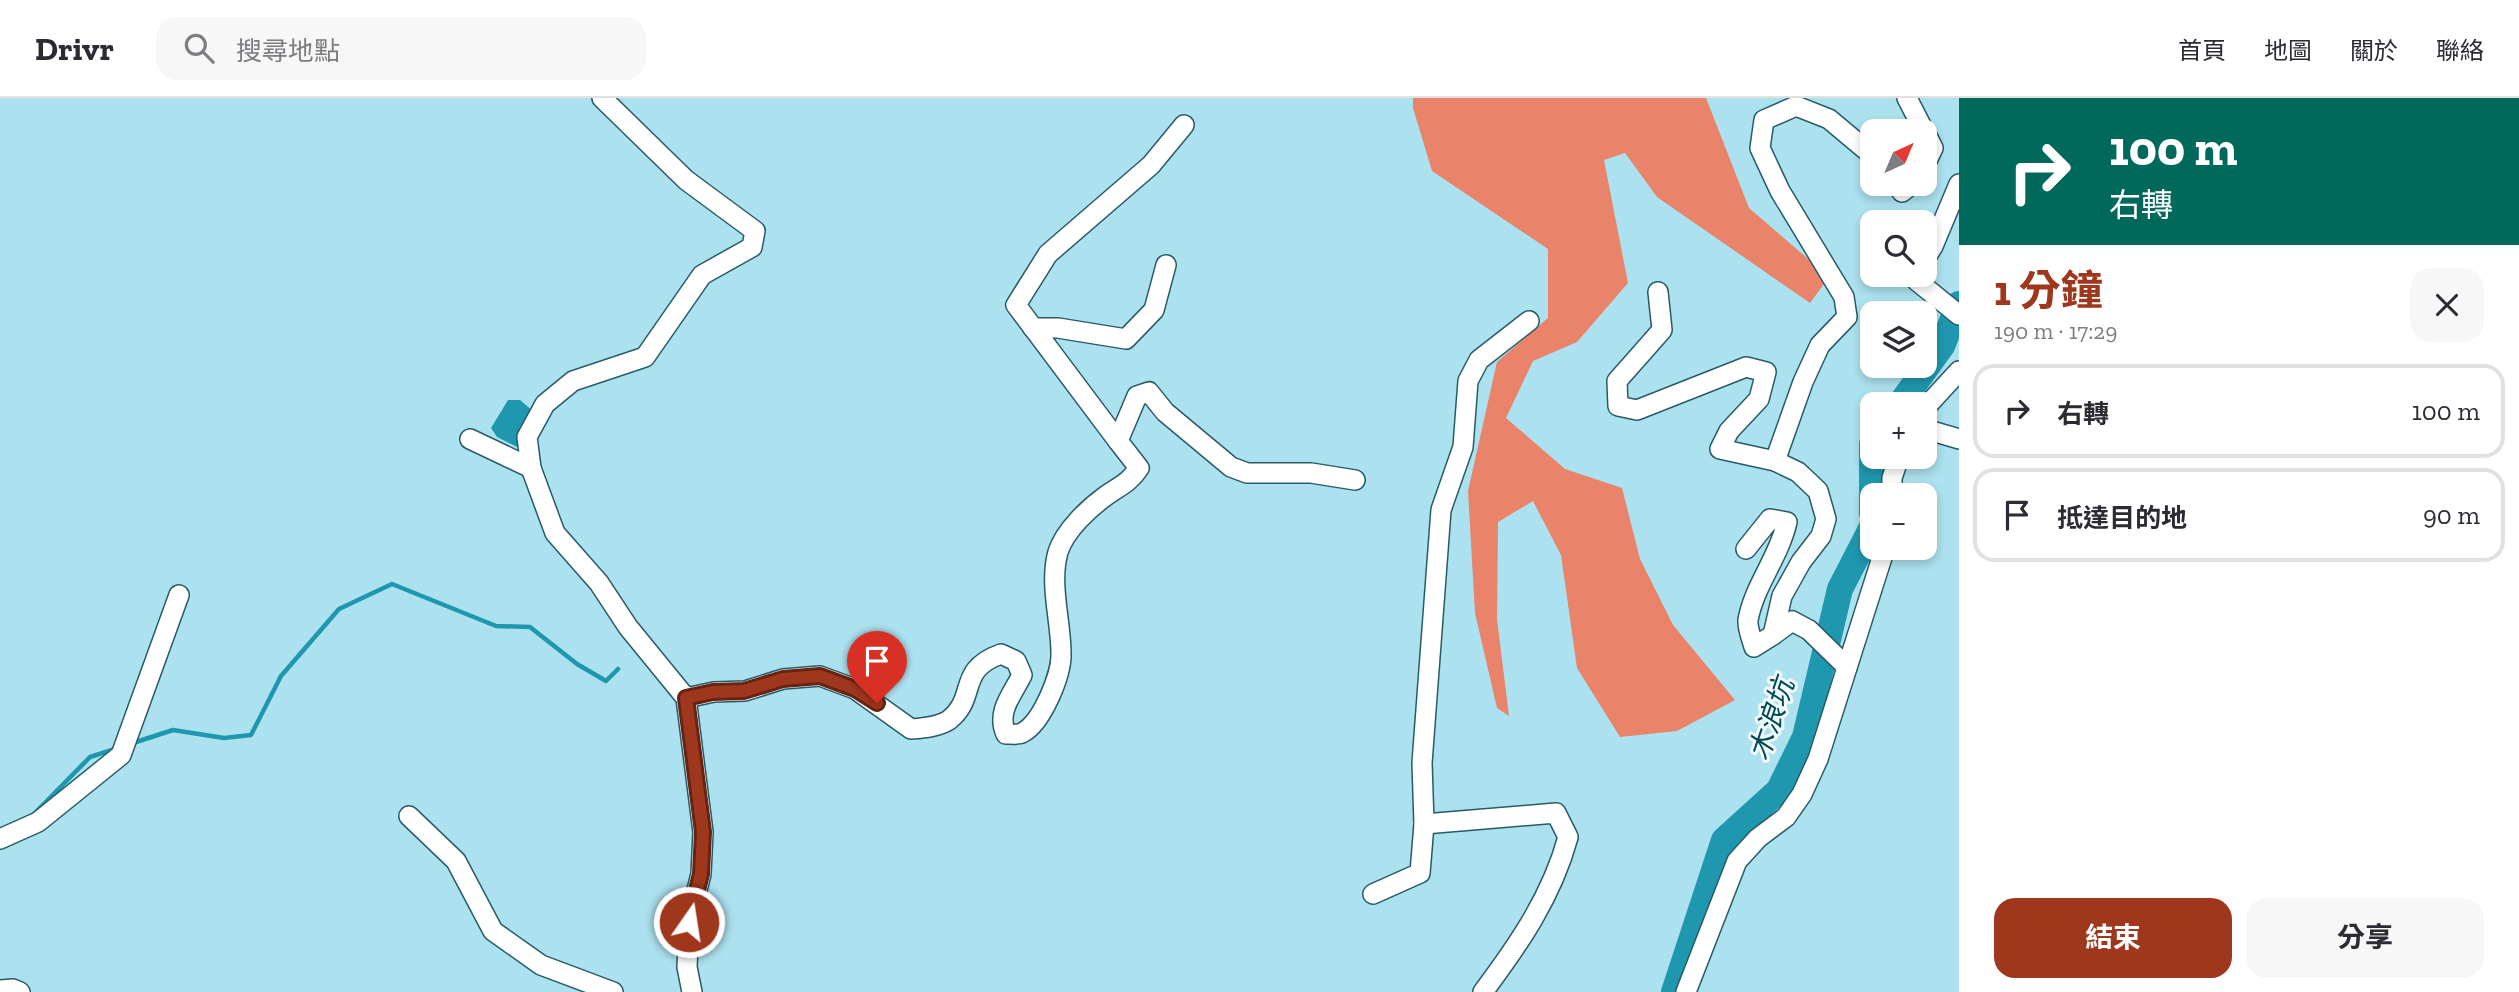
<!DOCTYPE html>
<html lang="zh-TW">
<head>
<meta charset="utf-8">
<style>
	body { margin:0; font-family:"Zilla Slab","Noto Sans TC",serif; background:#f7f7f7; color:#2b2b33; height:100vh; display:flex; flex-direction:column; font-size:26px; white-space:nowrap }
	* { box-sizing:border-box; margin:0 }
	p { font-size:23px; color:#7c7c81 }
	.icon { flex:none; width:38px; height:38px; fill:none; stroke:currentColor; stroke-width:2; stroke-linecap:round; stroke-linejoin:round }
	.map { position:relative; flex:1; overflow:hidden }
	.details { display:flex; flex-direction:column; background:#fff; width:560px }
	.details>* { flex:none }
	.hud { background:#00695c; color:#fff; overflow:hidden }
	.needle { width:46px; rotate:44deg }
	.tools { position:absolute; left:1860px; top:21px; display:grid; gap:14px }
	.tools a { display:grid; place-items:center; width:77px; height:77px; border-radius:14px; background:#fff; box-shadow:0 4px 10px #0003; font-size:35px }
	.pin { position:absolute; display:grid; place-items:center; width:60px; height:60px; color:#fff; margin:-72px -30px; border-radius:50% 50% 50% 0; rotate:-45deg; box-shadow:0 0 7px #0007 }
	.pin .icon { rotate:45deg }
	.me { position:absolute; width:77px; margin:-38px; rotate:13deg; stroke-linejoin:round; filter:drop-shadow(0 0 5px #0008) }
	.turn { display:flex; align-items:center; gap:24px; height:147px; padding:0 35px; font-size:32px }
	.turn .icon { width:91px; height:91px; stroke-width:2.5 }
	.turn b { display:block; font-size:49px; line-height:60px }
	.round { display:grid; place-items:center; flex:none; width:74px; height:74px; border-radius:21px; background:#f7f7f7 }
	.overview { display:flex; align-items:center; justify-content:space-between; height:119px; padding:0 35px }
	h1 { font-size:42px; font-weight:700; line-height:52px; color:#9f371d }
	.action { display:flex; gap:14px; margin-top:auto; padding:14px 35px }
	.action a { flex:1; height:80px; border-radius:21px; background:#9f371d; color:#fff; font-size:28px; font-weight:700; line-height:80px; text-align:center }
	.action a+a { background:#f7f7f7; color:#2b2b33 }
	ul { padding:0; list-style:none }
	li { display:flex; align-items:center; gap:21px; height:94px; margin:0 14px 10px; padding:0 21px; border:4px solid #e1e1e2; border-radius:21px }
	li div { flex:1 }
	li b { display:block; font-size:26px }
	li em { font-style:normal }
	header { display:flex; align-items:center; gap:42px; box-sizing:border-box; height:98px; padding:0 35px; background:#fff; border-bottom:2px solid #e1e1e2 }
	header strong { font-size:33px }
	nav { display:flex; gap:38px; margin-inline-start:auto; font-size:24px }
	.search { width:490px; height:63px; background:#f7f7f7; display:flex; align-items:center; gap:18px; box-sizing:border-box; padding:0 24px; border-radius:21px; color:#7c7c81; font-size:26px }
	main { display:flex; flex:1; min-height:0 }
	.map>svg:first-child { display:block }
	.forest { fill:#e9836a }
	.water { fill:#1f98af }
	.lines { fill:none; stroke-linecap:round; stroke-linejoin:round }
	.stream { stroke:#1f98af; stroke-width:4.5 }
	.river { stroke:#1f98af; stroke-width:26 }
	.minor-casing { stroke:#275b67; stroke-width:22 }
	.minor { stroke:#fff; stroke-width:19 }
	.route-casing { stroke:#672413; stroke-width:18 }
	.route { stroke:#9f371d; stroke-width:12 }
	.labels { text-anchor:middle; stroke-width:6; stroke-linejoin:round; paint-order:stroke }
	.water-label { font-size:28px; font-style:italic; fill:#004653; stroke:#f0fafd }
</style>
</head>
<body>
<header>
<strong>Drivr</strong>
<div class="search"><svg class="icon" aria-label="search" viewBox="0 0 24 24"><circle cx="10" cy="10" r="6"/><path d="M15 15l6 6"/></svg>搜尋地點</div>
<nav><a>首頁</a><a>地圖</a><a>關於</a><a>聯絡</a></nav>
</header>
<main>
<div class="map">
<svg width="1959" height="894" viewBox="0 0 1959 894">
	<rect width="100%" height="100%" fill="#ace1ef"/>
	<path class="forest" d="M 1413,0 L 1706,0 L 1749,110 L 1829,179 L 1810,205 L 1657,99 L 1625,55 L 1604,62 L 1628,185 L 1577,244 L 1533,263 L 1506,320 L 1565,371 L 1622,390 L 1640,461 L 1673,527 L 1735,602 L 1677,633 L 1620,639 L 1577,570 L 1561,457 L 1533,403 L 1498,424 L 1497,521 L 1509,618 L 1497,610 L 1475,515 L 1468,393 L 1497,264 L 1548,220 L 1548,151 L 1432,73 L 1413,10 Z"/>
	<path class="water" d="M 508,302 L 520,302 L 534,314 L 521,351 L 497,339 L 491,330 Z"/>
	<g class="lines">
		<g class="stream">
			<path d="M 133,645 L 173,632 L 224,640 L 251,637 L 281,578 L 339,511 L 392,486 L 496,528 L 530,529 L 577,566 L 606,583 L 618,571"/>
			<path d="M 34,716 L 90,659 L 115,651"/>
		</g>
		<g class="river">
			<path d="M 1900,306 L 1942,248 L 1959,206"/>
			<path d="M 1872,346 L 1872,415"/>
			<path d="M 1674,894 L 1724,742 L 1779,692 L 1805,639 L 1840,491 L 1872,429"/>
		</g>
		<g class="minor-casing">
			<g id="minor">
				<path d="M 602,0 L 686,82 L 755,133 L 752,149 L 702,177 L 645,259 L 573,283 L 545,306 L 527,339 L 531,370 L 555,435 L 599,485 L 628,529 L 686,600 L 703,734 L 701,776 L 689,824 L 687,869 L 692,894"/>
				<path d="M 1907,0 L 1924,33"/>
				<path d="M 1925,34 L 1933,50 L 1925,67"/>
				<path d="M 1896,86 L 1902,94 L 1912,86"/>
				<path d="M 1925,161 L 1933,148 L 1959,86"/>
				<path d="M 1917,177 L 1917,183 L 1959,217"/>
				<path d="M 1658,194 L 1662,232 L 1617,283 L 1618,308 L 1637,312 L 1746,269 L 1766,274 L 1759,301 L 1729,333 L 1720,351 L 1775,363 L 1798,374 L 1818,393 L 1826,421 L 1821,438 L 1801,464 L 1782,498 L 1773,537 L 1792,523 L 1809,532 L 1847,569"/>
				<path d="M 1033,230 L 1058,230 L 1126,241 L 1154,212 L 1166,167"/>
				<path d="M 1925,310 L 1959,273"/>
				<path d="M 1925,331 L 1959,341"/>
				<path d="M 470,341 L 531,370"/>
				<path d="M 1118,343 L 1016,207 L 1048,156 L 1151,67 L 1184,27"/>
				<path d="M 1775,363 L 1803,284 L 1820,247 L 1847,219 L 1844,199 L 1780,93 L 1760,50 L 1764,22 L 1796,8 L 1829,21 L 1872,57"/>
				<path d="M 1892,397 L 1892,380 L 1899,359"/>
				<path d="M 1746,451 L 1770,421 L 1787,424 C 1779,459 1754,488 1748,522 C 1747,530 1752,541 1754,549 L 1773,537"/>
				<path d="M 686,600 L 714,594 L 745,593 L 783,581 L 820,578 L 855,591 L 911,631 C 923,630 938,629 949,622 C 978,599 956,572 1001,556 L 1016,563 L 1022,577 C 1012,597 996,614 1006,636 C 1011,636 1018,637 1022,635 C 1042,625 1062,576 1061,555 C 1061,523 1049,486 1058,454 C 1065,432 1089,410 1107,397 C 1120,388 1130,384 1139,370 L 1118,343 L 1137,298 L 1149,294 L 1165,314 L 1231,369 L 1247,375 L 1311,375 L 1355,382"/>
				<path d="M 409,718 L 456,763 L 493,833 L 541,867 L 613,894"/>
				<path d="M 1424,726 L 1556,715 L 1568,739 C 1552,798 1519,846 1483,894"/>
				<path d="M 0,741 L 38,724 L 121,657 L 179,497"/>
				<path d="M 1373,796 L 1420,775 L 1424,726 L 1422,665 L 1441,412 L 1463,349 L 1468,283 L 1479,262 L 1529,223"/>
				<path d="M 0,892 L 13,891 L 20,894"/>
				<path d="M 1686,894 L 1737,763 L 1758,740 L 1786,719 L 1802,696 L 1818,661 L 1885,450"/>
			</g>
		</g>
		<use href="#minor" class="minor"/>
	</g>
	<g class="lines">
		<g class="route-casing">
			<path id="route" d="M 689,824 L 701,776 L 703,734 L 686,600 L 713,594 L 744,593 L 783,581 L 820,578 L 855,591 L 877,605"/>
		</g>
		<use href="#route" class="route"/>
	</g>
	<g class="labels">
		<g class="water-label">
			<text transform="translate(1771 621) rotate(-71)" y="10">木浪坑</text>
		</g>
	</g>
</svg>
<div class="tools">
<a><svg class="needle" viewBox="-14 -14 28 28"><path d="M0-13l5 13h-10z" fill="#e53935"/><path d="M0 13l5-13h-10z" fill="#7c7c81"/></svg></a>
<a><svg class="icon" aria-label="search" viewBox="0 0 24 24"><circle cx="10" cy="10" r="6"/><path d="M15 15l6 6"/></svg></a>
<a><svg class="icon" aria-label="layers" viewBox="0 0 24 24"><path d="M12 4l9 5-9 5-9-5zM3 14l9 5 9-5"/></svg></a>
<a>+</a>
<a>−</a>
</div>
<div class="pin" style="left:877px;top:605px;background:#d93025"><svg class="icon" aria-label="arrive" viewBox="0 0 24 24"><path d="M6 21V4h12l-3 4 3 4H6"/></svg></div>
<svg class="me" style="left:689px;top:824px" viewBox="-20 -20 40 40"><circle r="17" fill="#9f371d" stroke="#fff" stroke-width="3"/><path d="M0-11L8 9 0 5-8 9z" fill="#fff"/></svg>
</div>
<section class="details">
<div class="hud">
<div class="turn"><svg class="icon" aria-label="right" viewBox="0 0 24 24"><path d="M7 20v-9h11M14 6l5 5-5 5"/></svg><div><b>100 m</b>右轉</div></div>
</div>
<div class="overview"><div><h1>1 分鐘</h1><p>190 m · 17:29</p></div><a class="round"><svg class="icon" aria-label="close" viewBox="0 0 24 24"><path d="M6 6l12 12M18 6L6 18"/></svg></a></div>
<ul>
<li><svg class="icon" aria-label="right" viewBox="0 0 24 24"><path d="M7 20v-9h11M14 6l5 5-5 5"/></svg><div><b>右轉</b></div><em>100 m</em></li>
<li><svg class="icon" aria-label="arrive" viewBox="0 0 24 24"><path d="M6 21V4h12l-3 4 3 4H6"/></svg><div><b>抵達目的地</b></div><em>90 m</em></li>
</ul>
<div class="action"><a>結束</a><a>分享</a></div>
</section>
</main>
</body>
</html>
